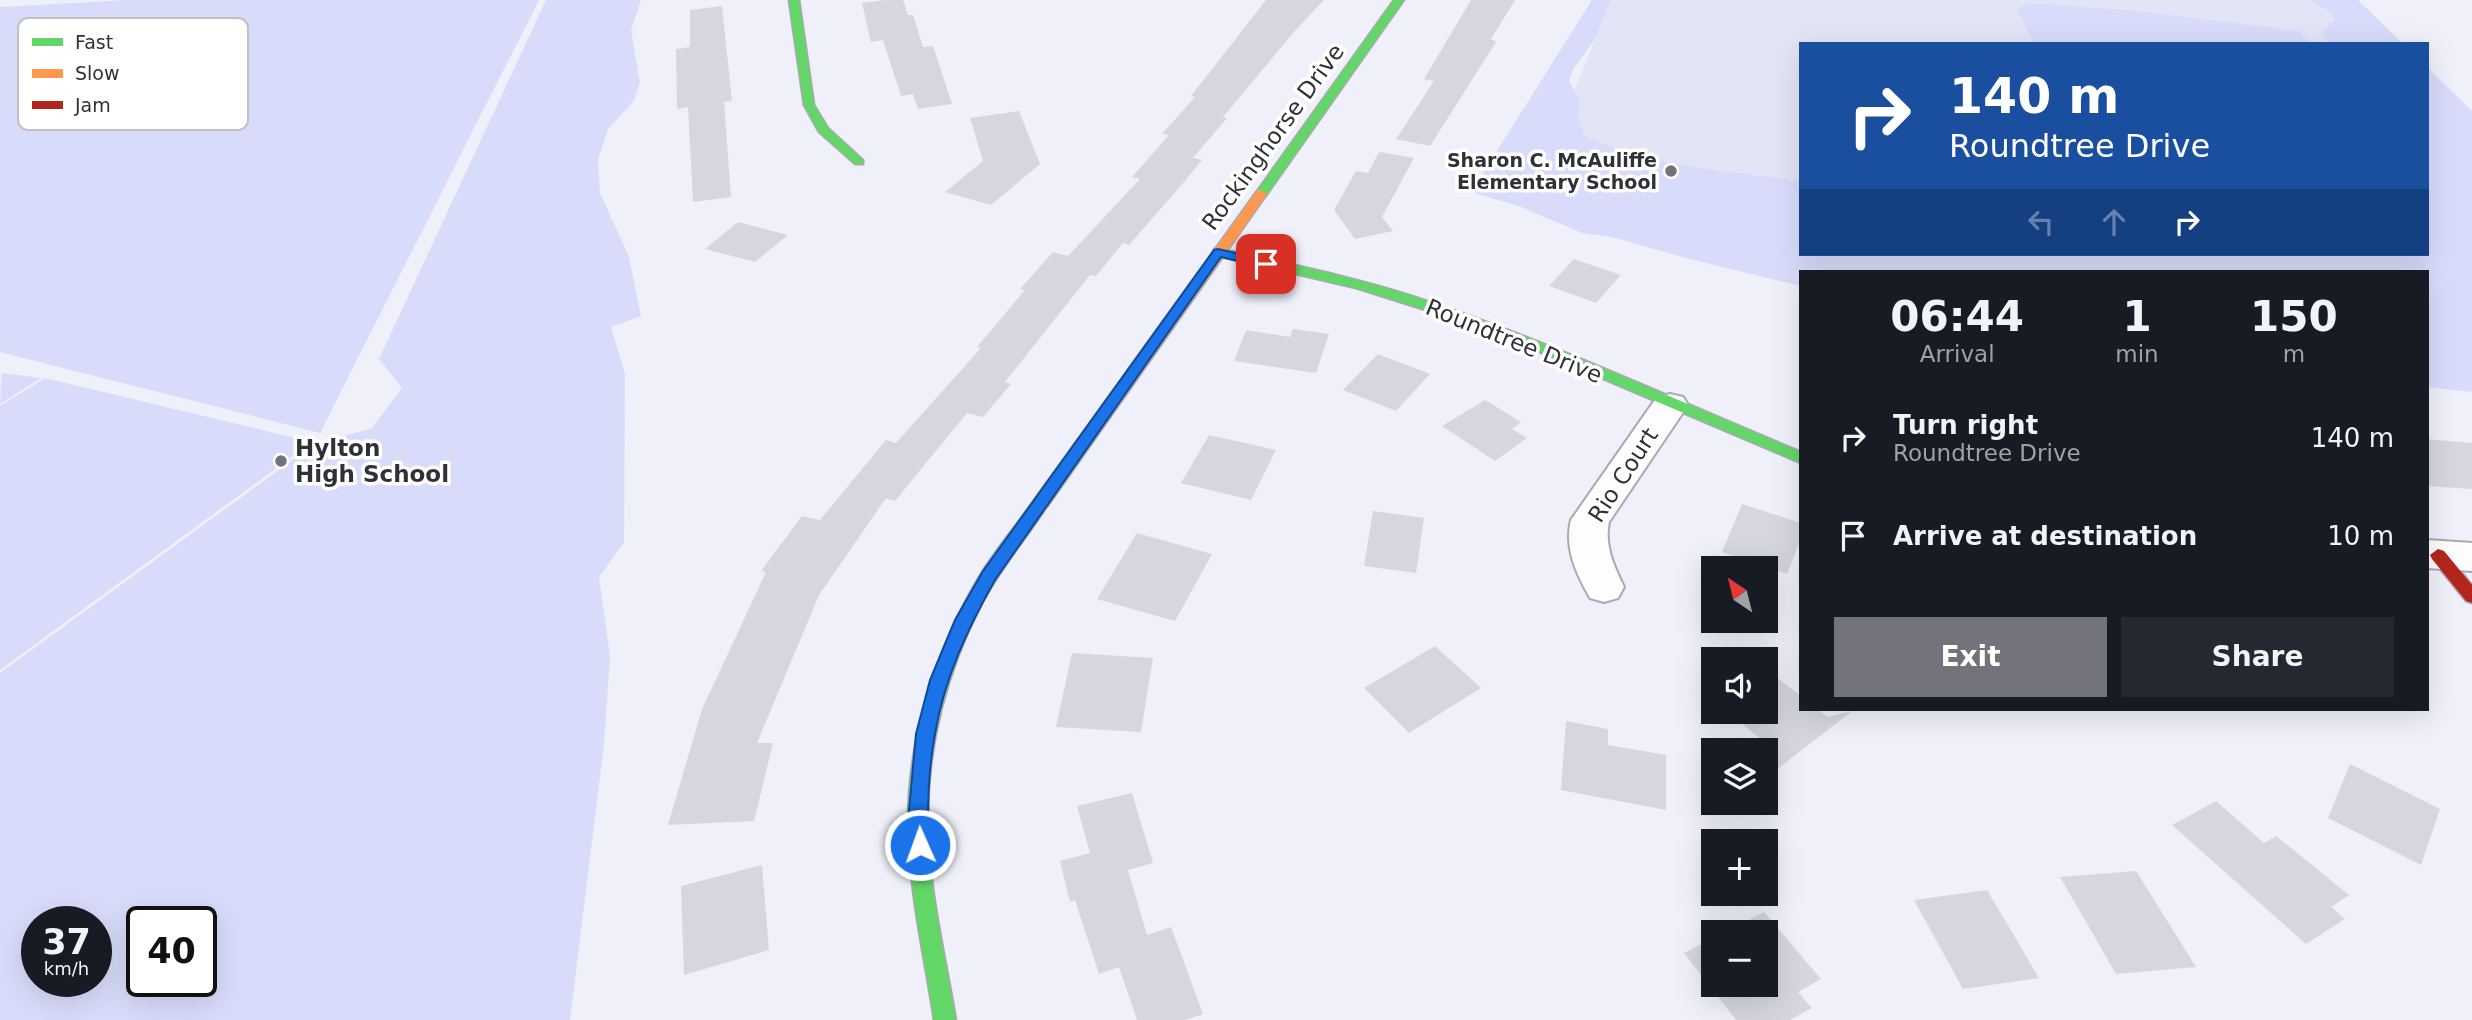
<!DOCTYPE html>
<html lang="en">
<head>
<meta charset="utf-8">
<style>
	body { margin:0; font-family:"DejaVu Sans",sans-serif; background:#242831; color:#f1f3f6; height:100vh; display:flex; flex-direction:column; font-size:26px; white-space:nowrap }
	* { box-sizing:border-box; margin:0 }
	p { font-size:23px; color:#9ea1a6 }
	.icon { flex:none; width:38px; height:38px; fill:none; stroke:currentColor; stroke-width:2; stroke-linecap:round; stroke-linejoin:round }
	.map { position:relative; flex:1; overflow:hidden }
	.details { position:absolute; left:1799px; top:270px; width:630px; height:441px; display:flex; flex-direction:column; background:#171b24; border-radius:0px; box-shadow:0 7px 28px #0002 }
	.details>* { flex:none }
	.top-card { position:absolute; left:1799px; top:42px; width:630px; height:214px; border-radius:0px; box-shadow:0 7px 28px #0002; background:#1a4fa0; color:#fff; overflow:hidden }
	.needle { width:46px; rotate:325deg }
	.buttons { position:absolute; left:1701px; top:556px; display:grid; gap:14px }
	.buttons a { display:grid; place-items:center; width:77px; height:77px; border-radius:0px; background:#171b24; box-shadow:0 7px 28px #0002; font-size:35px }
	.speed { position:absolute; left:21px; top:906px; display:flex; gap:14px; font-size:35px; font-weight:700; text-align:center }
	.speed>* { display:grid; place-content:center; width:91px; height:91px; border-radius:50%; background:#171b24; box-shadow:0 7px 28px #0002; line-height:1 }
	.speed small { font-size:18px; font-weight:400 }
	.speed .limit { border:4px solid #111; border-radius:10px; background:#fff; color:#111 }
	.pin { position:absolute; display:grid; place-items:center; width:60px; height:60px; color:#fff; margin:-30px; border-radius:14px; box-shadow:0 4px 10px #0006 }
	.me { position:absolute; width:77px; margin:-38px; rotate:358deg; stroke-linejoin:round; filter:drop-shadow(0 0 5px #0008) }
	.turn { display:flex; align-items:center; gap:24px; height:147px; padding:0 35px; font-size:32px }
	.turn .icon { width:91px; height:91px; stroke-width:2.5 }
	.turn b { display:block; font-size:49px; line-height:60px }
	.lanes { display:flex; align-items:center; height:66px; padding:0 35px; background:#0003; justify-content:center; gap:35px; direction:ltr }
	.lanes .off { opacity:.35 }
	.eta { display:flex; justify-content:space-evenly; align-items:center; height:119px; text-align:center }
	.eta b { font-size:42px; font-weight:700; line-height:49px }
	.button { display:flex; gap:14px; margin-top:auto; padding:14px 35px }
	.button a { flex:1; height:80px; border-radius:0px; background:#73747b; color:#fff; font-size:28px; font-weight:700; line-height:80px; text-align:center }
	.button a+a { background:#242831; color:#f1f3f6 }
	ul { padding:0; list-style:none }
	li { display:flex; align-items:center; gap:21px; height:98px; padding:0 35px }
	li div { flex:1 }
	li b { display:block; font-size:26px }
	li em { font-style:normal }
	.map>svg:first-child { display:block }
	.built { fill:#e3e5f6 }
	.green { fill:#d8dcfa; fill-rule:evenodd }
	.building { fill:#d6d7de }
	.lines { fill:none; stroke-linecap:round; stroke-linejoin:round }
	.street-casing { stroke:#a9aab0; stroke-width:4 }
	.fast-casing { stroke:#a9aab0; stroke-width:3 }
	.slow-casing { stroke:#a9aab0; stroke-width:3 }
	.jam-casing { stroke:#a9aab0; stroke-width:3 }
	.street { fill:#fdfdfe; fill-rule:evenodd }
	.fast { fill:#63d668; fill-rule:evenodd }
	.slow { fill:#ff974d; fill-rule:evenodd }
	.jam { fill:#b3261e; fill-rule:evenodd }
	.route { fill:#1a73e8; stroke:#114b97; stroke-width:2 }
	.poi-dot { fill:#73747b; stroke:#fff; stroke-width:2.5 }
	.labels { text-anchor:middle; stroke-width:7; stroke-linejoin:round; paint-order:stroke }
	.far-poi-label { font-size:19px; font-weight:bold; fill:#303137; stroke:#fff; text-anchor:end }
	.street-label { font-size:23px; fill:#303137; stroke:#fff }
	.poi-label { font-size:23px; font-weight:bold; fill:#303137; stroke:#fff; text-anchor:start }
	.key { fill:#fff; stroke:#c1c1c3; stroke-width:2 }
	.key-label { font-size:19px; fill:#303137 }
</style>
</head>
<body>
<div class="map">
<svg width="2472" height="1020" viewBox="0 0 2472 1020">
	<rect width="100%" height="100%" fill="#eff0f9"/>
	<path class="built" d="M 1611,0 L 2357,0 L 2394,44 L 1801,44 L 1801,254 L 2427,254 L 2427,271 L 1801,271 L 1529,203 Z"/>
	<g class="green">
		<path d="M 127,0 L 539,0 L 320,433 L 0,352 L 0,7 Z"/>
		<path d="M 546,0 L 641,0 L 631,30 L 640,83 L 633,102 L 608,129 L 598,160 L 600,193 L 629,257 L 641,316 L 611,327 L 625,374 L 624,542 L 599,577 L 610,656 L 604,744 L 570,1020 L 0,1020 L 0,673 L 313,445 L 372,428 L 402,388 L 379,359 ZM 37,922 L 96,922 L 96,982 L 37,982 ZM 201,922 L 201,982 L 142,982 L 142,922 Z"/>
		<path d="M 1592,0 L 1611,0 L 1595,39 L 1573,69 L 1569,81 L 1580,100 L 1578,115 L 1584,135 C 1639,165 1737,172 1801,181 L 1801,254 L 2427,254 L 2427,67 L 2472,111 L 2472,392 L 2427,387 L 2427,271 L 1801,271 L 1801,286 L 1686,258 L 1612,237 L 1582,233 L 1519,206 L 1471,192 Z"/>
		<path d="M 2310,0 L 2358,0 L 2403,44 L 2329,44 L 2322,31 L 2335,20 L 2332,13 Z"/>
		<path d="M 2028,3 L 2137,11 L 2300,31 L 2309,44 L 2034,44 L 2017,9 Z"/>
		<path d="M 2,373 L 41,378 L 0,404 Z"/>
		<path d="M 45,378 L 312,442 L 0,670 L 0,406 Z"/>
	</g>
	<g class="building">
		<path d="M 885,0 L 903,0 L 908,15 L 913,15 L 923,47 L 933,46 L 952,104 L 918,109 L 913,94 L 901,96 L 883,40 L 871,42 L 862,3 Z"/>
		<path d="M 1266,0 L 1324,0 L 1293,33 L 1223,117 L 1227,118 L 1193,158 L 1202,160 L 1184,182 L 1129,245 L 1123,243 L 1096,276 L 1090,275 L 1005,382 L 1011,384 L 983,417 L 967,413 L 895,501 L 886,498 L 819,595 L 757,743 L 773,743 L 754,821 L 668,825 L 702,709 L 766,572 L 761,571 L 802,516 L 820,520 L 886,440 L 896,443 L 981,348 L 977,347 L 1025,290 L 1020,289 L 1053,252 L 1068,256 L 1140,179 L 1132,177 L 1169,135 L 1162,134 L 1195,97 L 1191,96 Z"/>
		<path d="M 1471,0 L 1515,0 L 1491,39 L 1496,42 L 1430,146 L 1396,139 L 1434,81 L 1424,79 Z"/>
		<path d="M 722,6 L 732,101 L 724,102 L 731,197 L 693,202 L 688,107 L 677,109 L 676,49 L 690,47 L 690,10 Z"/>
		<path d="M 1019,111 L 1040,164 L 991,205 L 945,192 L 983,161 L 970,118 Z"/>
		<path d="M 1379,152 L 1414,158 L 1382,217 L 1393,231 L 1355,239 L 1334,210 L 1356,171 L 1368,173 Z"/>
		<path d="M 738,222 L 788,235 L 755,262 L 705,249 Z"/>
		<path d="M 1574,259 L 1621,275 L 1596,303 L 1549,286 Z"/>
		<path d="M 1293,329 L 1329,334 L 1316,373 L 1234,361 L 1246,330 L 1290,337 Z"/>
		<path d="M 1378,354 L 1430,374 L 1396,411 L 1343,390 Z"/>
		<path d="M 1485,400 L 1521,422 L 1512,429 L 1527,438 L 1495,461 L 1442,426 Z"/>
		<path d="M 1209,435 L 1276,450 L 1251,500 L 1181,483 Z"/>
		<path d="M 2427,439 L 2472,443 L 2472,489 L 2427,486 Z"/>
		<path d="M 1742,504 L 1801,523 L 1801,538 L 1787,574 L 1722,552 Z"/>
		<path d="M 1373,511 L 1424,518 L 1416,573 L 1364,566 Z"/>
		<path d="M 1137,533 L 1212,554 L 1175,621 L 1097,599 Z"/>
		<path d="M 1435,646 L 1481,688 L 1409,733 L 1364,688 Z"/>
		<path d="M 1072,653 L 1153,658 L 1141,732 L 1056,727 Z"/>
		<path d="M 1766,669 L 1801,696 L 1801,709 L 1817,709 L 1828,717 L 1852,711 L 1766,778 L 1766,743 L 1727,712 L 1766,712 Z"/>
		<path d="M 1566,721 L 1608,729 L 1608,745 L 1666,755 L 1666,810 L 1561,790 Z"/>
		<path d="M 2350,764 L 2440,809 L 2421,865 L 2328,818 Z"/>
		<path d="M 1132,793 L 1153,863 L 1128,870 L 1147,935 L 1171,927 L 1203,1014 L 1186,1020 L 1137,1020 L 1119,967 L 1099,974 L 1075,900 L 1070,902 L 1060,861 L 1090,853 L 1077,806 Z"/>
		<path d="M 2216,801 L 2264,843 L 2276,836 L 2349,895 L 2331,907 L 2345,919 L 2306,944 L 2172,825 Z"/>
		<path d="M 762,865 L 769,950 L 684,975 L 681,886 Z"/>
		<path d="M 2136,871 L 2196,967 L 2116,974 L 2060,877 Z"/>
		<path d="M 1987,890 L 2039,978 L 1963,989 L 1914,900 Z"/>
		<path d="M 1764,912 L 1821,979 L 1798,992 L 1812,1008 L 1790,1020 L 1736,1020 L 1684,953 L 1713,938 L 1713,985 L 1766,985 L 1766,933 L 1724,933 Z"/>
	</g>
	<g class="lines">
		<g class="street-casing">
			<g id="street">
				<path d="M 1670,394 L 1683,397 L 1688,405 L 1609,522 C 1604,546 1614,566 1624,587 L 1618,598 L 1604,602 L 1590,598 C 1576,573 1564,548 1571,520 L 1657,397 Z"/>
				<path d="M 2427,540 L 2472,543 L 2472,571 L 2427,568 Z"/>
			</g>
		</g>
		<g class="fast-casing">
			<g id="fast">
				<path d="M 789,0 L 799,0 L 814,105 L 828,128 L 863,160 L 863,164 L 855,164 L 819,132 L 804,105 Z"/>
				<path d="M 1394,0 L 1404,0 L 1265,197 L 1257,197 L 1257,191 Z"/>
				<path d="M 1218,248 C 1284,263 1351,276 1415,297 C 1547,340 1673,399 1801,452 L 1801,463 L 1552,357 L 1454,319 L 1356,288 L 1214,255 L 1214,249 Z"/>
				<path d="M 1041,498 L 1049,503 C 1027,538 1000,568 981,605 C 947,671 927,746 928,820 C 928,887 945,954 956,1020 L 934,1020 C 924,954 908,887 908,819 C 909,733 937,646 982,572 C 998,547 1018,523 1035,499 Z"/>
			</g>
		</g>
		<g class="slow-casing">
			<path id="slow" d="M 1261,190 L 1267,194 L 1047,507 L 1035,507 L 1033,503 L 1035,499 L 1257,191 Z"/>
		</g>
		<g class="jam-casing">
			<path id="jam" d="M 2438,549 L 2444,551 L 2472,585 L 2472,603 L 2466,601 L 2432,559 L 2430,555 Z"/>
		</g>
		<use href="#street" class="street"/>
		<use href="#fast" class="fast"/>
		<use href="#slow" class="slow"/>
		<use href="#jam" class="jam"/>
	</g>
	<path class="route" d="M 1218,249 L 1271,261 L 1273,264 L 1266,268 L 1221,257 L 995,580 C 968,628 944,679 935,734 C 930,761 928,792 928,820 C 928,831 932,841 927,851 L 920,854 L 913,851 L 908,821 L 916,734 L 930,680 L 955,620 L 983,571 L 1214,250 Z"/>
	<g class="poi-dot">
		<circle cx="1671" cy="171" r="7"/>
		<circle cx="281" cy="461" r="7"/>
	</g>
	<g class="labels">
		<g class="far-poi-label">
			<text x="1657" y="167">Sharon C. McAuliffe<tspan x="1657" dy="22">Elementary School</tspan></text>
		</g>
		<g class="street-label">
			<text transform="translate(1273 137) rotate(-54)" y="8">Rockinghorse Drive</text>
			<text transform="translate(1514 341) rotate(22)" y="8">Roundtree Drive</text>
			<text transform="translate(1623 475) rotate(-57)" y="8">Rio Court</text>
		</g>
		<g class="poi-label">
			<text x="295" y="456">Hylton<tspan x="295" dy="26">High School</tspan></text>
		</g>
	</g>
	<rect x="18" y="18" width="230" height="112" rx="10" class="key"/>
	<rect x="32" y="38" width="31" height="8" fill="#63d668"/>
	<rect x="32" y="69" width="31" height="9" fill="#ff974d"/>
	<rect x="32" y="101" width="31" height="8" fill="#b3261e"/>
	<g class="key-label">
		<text x="75" y="49">Fast</text>
		<text x="75" y="80">Slow</text>
		<text x="75" y="112">Jam</text>
	</g>
</svg>
<div class="buttons">
<a><svg class="needle" viewBox="-14 -14 28 28"><path d="M0-13l5 13h-10z" fill="#e53935"/><path d="M0 13l5-13h-10z" fill="#9ea1a6"/></svg></a>
<a><svg class="icon" aria-label="sound" viewBox="0 0 24 24"><path d="M4 9h4l5-4v14l-5-4H4zM17 9q2 3 0 6"/></svg></a>
<a><svg class="icon" aria-label="layers" viewBox="0 0 24 24"><path d="M12 4l9 5-9 5-9-5zM3 14l9 5 9-5"/></svg></a>
<a>+</a>
<a>−</a>
</div>
<div class="speed"><div>37<small>km/h</small></div><div class="limit">40</div></div>
<div class="pin" style="left:1266px;top:264px;background:#d93025"><svg class="icon" aria-label="arrive" viewBox="0 0 24 24"><path d="M6 21V4h12l-3 4 3 4H6"/></svg></div>
<svg class="me" style="left:920px;top:845px" viewBox="-20 -20 40 40"><circle r="17" fill="#1a73e8" stroke="#fff" stroke-width="3"/><path d="M0-11L8 9 0 5-8 9z" fill="#fff"/></svg>
<div class="top-card">
<div class="turn"><svg class="icon" aria-label="right" viewBox="0 0 24 24"><path d="M7 20v-9h11M14 6l5 5-5 5"/></svg><div><b>140 m</b>Roundtree Drive</div></div>
<div class="lanes"><svg class="icon off" aria-label="left" viewBox="0 0 24 24"><path d="M17 20v-9H6M10 6l-5 5 5 5"/></svg><svg class="icon off" aria-label="ahead" viewBox="0 0 24 24"><path d="M12 20V5M6 11l6-6 6 6"/></svg><svg class="icon" aria-label="right" viewBox="0 0 24 24"><path d="M7 20v-9h11M14 6l5 5-5 5"/></svg></div>
</div>
<section class="details">
<div class="eta">
<div><b>06:44</b><p>Arrival</p></div>
<div><b>1</b><p>min</p></div>
<div><b>150</b><p>m</p></div>
</div>
<ul>
<li><svg class="icon" aria-label="right" viewBox="0 0 24 24"><path d="M7 20v-9h11M14 6l5 5-5 5"/></svg><div><b>Turn right</b><p>Roundtree Drive</p></div><em>140 m</em></li>
<li><svg class="icon" aria-label="arrive" viewBox="0 0 24 24"><path d="M6 21V4h12l-3 4 3 4H6"/></svg><div><b>Arrive at destination</b></div><em>10 m</em></li>
</ul>
<div class="button"><a>Exit</a><a>Share</a></div>
</section>
</div>
</body>
</html>
